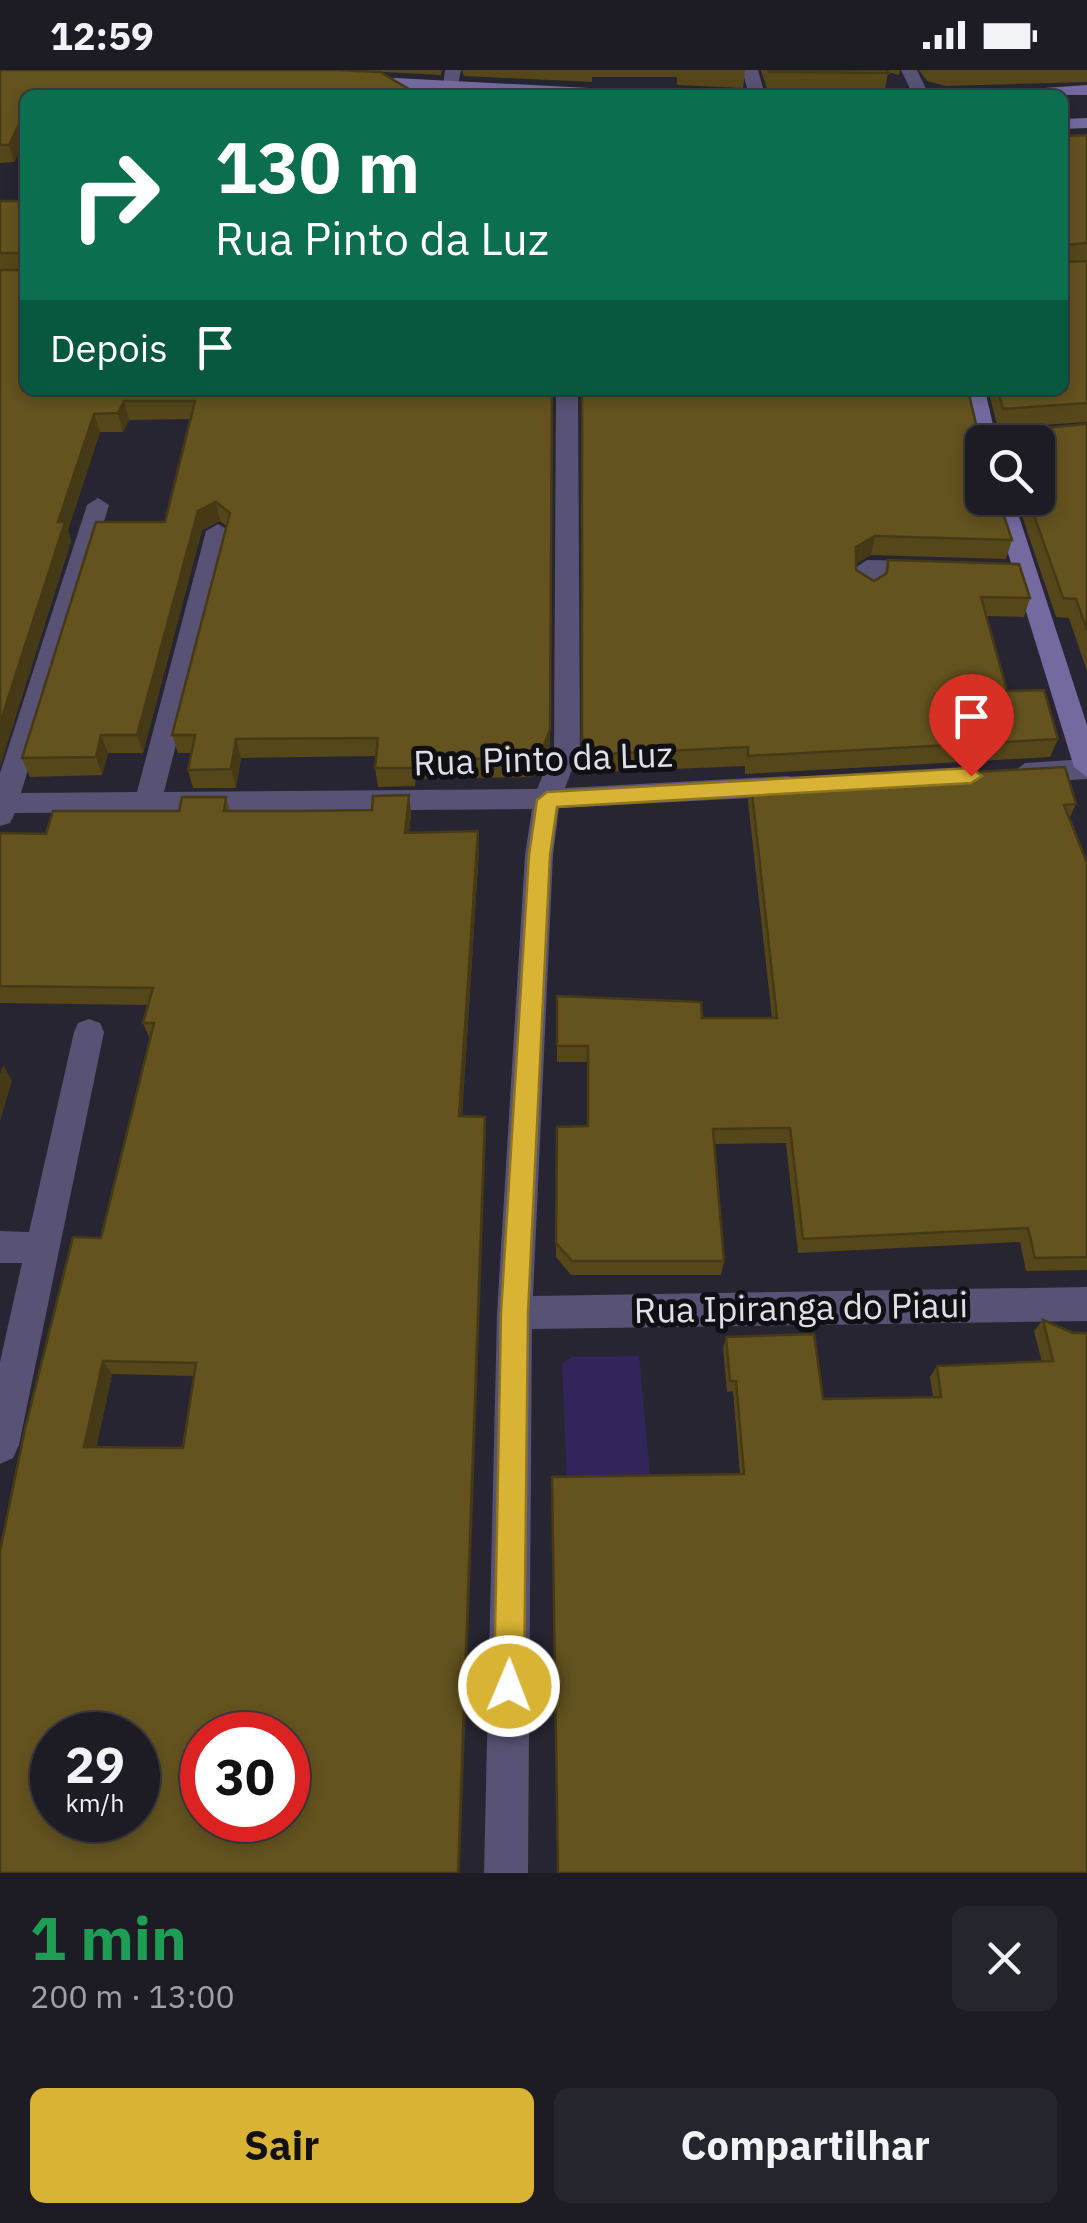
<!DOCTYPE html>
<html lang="pt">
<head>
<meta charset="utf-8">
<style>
	body { margin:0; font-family:"IBM Plex Sans",sans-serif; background:#25252d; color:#f1f3f6; height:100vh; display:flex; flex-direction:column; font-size:38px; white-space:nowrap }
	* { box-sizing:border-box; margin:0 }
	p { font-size:32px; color:#a0a1a7 }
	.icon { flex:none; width:55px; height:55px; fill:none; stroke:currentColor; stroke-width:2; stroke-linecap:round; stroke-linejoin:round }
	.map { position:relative; height:1803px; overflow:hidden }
	.side { display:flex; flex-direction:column; background:#1d1c25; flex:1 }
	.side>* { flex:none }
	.banner { position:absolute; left:20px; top:20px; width:1048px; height:305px; border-radius:15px; box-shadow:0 5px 15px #0003,0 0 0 2px #3b3a42; background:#0b6e4f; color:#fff; overflow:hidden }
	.tools { position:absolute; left:965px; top:355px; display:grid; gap:20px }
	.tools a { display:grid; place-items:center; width:90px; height:90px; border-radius:15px; background:#1d1c25; box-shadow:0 5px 15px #0003,0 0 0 2px #3b3a42; font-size:50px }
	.speed { position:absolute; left:30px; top:1642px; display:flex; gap:20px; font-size:50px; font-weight:700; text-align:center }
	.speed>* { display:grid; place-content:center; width:130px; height:130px; border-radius:50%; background:#1d1c25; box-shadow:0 5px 15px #0003,0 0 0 2px #3b3a42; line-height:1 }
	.speed small { font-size:25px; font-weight:400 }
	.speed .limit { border:15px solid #d22; background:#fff; color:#111 }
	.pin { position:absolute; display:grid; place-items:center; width:85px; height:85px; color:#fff; margin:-102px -42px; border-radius:50% 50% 50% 0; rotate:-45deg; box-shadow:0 0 10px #0007 }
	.pin .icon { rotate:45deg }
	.me { position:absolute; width:110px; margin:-55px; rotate:1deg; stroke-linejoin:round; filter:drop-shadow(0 0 8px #0008) }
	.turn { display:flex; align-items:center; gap:35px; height:210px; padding:0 30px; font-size:45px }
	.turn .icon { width:130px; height:130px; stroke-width:2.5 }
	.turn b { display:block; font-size:70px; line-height:85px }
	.then { display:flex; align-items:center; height:95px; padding:0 30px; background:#0003; gap:20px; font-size:38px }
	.round { display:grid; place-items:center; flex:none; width:105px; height:105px; border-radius:15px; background:#25252d }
	.summary { display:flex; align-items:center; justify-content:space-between; height:170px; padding:0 30px }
	h1 { font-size:60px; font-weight:700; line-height:75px; color:#1e9e55 }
	.button { display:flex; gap:20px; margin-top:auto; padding:20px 30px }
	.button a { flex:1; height:115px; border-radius:15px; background:#d9b334; color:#111; font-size:40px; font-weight:700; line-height:115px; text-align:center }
	.button a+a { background:#25252d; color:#f1f3f6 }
	.status { display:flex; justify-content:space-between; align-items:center; height:70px; padding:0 50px; background:#1d1c25; direction:ltr }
	.status svg { height:28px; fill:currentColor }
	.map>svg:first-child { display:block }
	.green { fill:#33255c }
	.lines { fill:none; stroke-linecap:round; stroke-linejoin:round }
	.street { fill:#585274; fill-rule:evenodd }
	.secondary { fill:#746aa0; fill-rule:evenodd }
	.wall { fill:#56471b; fill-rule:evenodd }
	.shaded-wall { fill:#463a16 }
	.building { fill:#64531f; stroke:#463a16; stroke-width:2.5; fill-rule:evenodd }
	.route { fill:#d9b334; stroke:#8d7422; stroke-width:2.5 }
	.labels { text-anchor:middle; stroke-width:10; stroke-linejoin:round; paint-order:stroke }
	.street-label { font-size:35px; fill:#e0dfe8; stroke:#0f0f14 }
</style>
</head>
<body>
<div class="status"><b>12:59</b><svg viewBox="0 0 49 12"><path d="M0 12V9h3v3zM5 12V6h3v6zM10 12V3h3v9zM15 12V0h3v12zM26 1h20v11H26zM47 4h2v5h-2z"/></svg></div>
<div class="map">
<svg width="1087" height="1803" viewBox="0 0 1087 1803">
	<rect width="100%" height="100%" fill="#272531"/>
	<path class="green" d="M 639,1286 L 650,1406 L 567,1407 L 562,1294 L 572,1287 Z"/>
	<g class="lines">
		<g class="street">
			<path d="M 445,0 L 461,0 L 457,20 L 443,16 Z"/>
			<path d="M 742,0 L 758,0 L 765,25 L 749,25 Z"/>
			<path d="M 901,0 L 917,0 L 929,25 L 913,25 Z"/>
			<path d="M 556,320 L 578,320 L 580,679 L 565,718 L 789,706 L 803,716 L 789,726 L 559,738 L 553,785 L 533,1226 L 1087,1217 L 1087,1251 L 532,1259 L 528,1803 L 484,1803 L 497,1243 L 525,785 L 532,739 L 15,743 L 10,753 L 0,756 L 0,703 L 87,435 L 98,428 L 109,435 L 21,723 L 137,722 L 206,461 L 218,454 L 230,461 L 164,722 L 537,719 L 554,679 Z"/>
			<path d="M 867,490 L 925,491 L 937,499 L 925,507 L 879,506 L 880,519 L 868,527 L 856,519 L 855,498 Z"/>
			<path d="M 1087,689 L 1087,709 L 1025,713 L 1012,703 L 1025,693 Z"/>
			<path d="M 89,949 L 100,953 L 104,962 L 19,1375 L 13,1388 L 0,1394 L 0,1292 L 22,1193 L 0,1193 L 0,1161 L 29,1162 L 74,962 L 78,953 Z"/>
		</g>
		<g class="secondary">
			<path d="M 357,6 L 628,20 L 636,25 L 531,25 L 351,15 L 351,7 Z"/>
			<path d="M 1087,15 L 1087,25 L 1008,25 L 1016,20 Z"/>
			<path d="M 1087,48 L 1087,58 L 1062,59 L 1062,49 Z"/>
			<path d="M 963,320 L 985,320 L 997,372 L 982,372 L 982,378 L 975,372 Z"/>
			<path d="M 991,428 L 1013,428 L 1087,655 L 1087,707 L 1074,697 Z"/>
		</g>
	</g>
	<g class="wall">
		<path d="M 0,0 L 25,25 L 25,70 L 14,92 L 0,93 Z"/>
		<path d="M 346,0 L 442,0 L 441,5 Z"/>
		<path d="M 462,0 L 745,0 L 745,1 L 743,18 L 677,15 L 677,7 L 592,7 L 592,12 L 464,6 Z"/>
		<path d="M 761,0 L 900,0 L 899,5 L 888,2 L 885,20 L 767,19 Z"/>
		<path d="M 919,0 L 1087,0 L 1087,12 L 946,16 L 927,11 Z"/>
		<path d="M 1087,65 L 1087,352 L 998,358 L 988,320 L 1062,320 L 1062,66 Z"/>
		<path d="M 0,131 L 25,131 L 25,320 L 552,320 L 550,678 L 543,696 L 531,707 L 416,709 L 415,716 L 378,717 L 375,698 L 376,686 L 241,688 L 236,718 L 193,718 L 188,700 L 191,683 L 178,683 L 172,665 L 226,456 L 220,451 L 202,460 L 143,683 L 108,683 L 102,705 L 30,707 L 22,688 L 165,452 L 191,349 L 129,350 L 123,362 L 100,362 L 68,460 L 71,471 L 0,696 Z"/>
		<path d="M 582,320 L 976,354 L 988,363 L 1087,354 L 1087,601 L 1069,548 L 1056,547 L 1016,428 L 1038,428 L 1038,372 L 982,372 L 982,428 L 1012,470 L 1006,489 L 871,485 L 856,493 L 856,500 L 874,511 L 884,505 L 888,490 L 1030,528 L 1024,547 L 987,546 L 1007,621 L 1058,669 L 1050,687 L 745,704 L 745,696 L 602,702 L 581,687 Z"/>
		<path d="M 751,714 L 1076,734 L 1069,749 L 1087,793 L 1087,1200 L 1026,1201 L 1020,1172 L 798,1183 L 786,1073 L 714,1074 L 724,1191 L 721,1205 L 571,1205 L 556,1187 L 557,1057 L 587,1056 L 587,992 L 557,992 L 557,926 L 702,948 L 772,948 L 748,731 Z"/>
		<path d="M 409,725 L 411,744 L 409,763 L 479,779 L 462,1046 L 486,1063 L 0,1803 L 101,1168 L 150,969 L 143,953 L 148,935 L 0,933 L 0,763 L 46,764 L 179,741 L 226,727 L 230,741 L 372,740 ZM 112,1304 L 194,1306 L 183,1378 L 96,1377 Z"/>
		<path d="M 1043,1250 L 1073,1263 L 1087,1803 L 740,1404 L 733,1321 L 727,1322 L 723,1278 L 726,1267 L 823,1329 L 933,1327 L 930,1307 L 937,1296 L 1042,1292 L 1034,1261 Z"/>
	</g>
	<g class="shaded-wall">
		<path d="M 22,48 L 25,59 L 25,70 L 14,92 L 9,75 Z"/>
		<path d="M 124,331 L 129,350 L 123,362 L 118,343 Z"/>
		<path d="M 94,344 L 100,362 L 68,460 L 71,471 L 0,696 L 0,653 L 58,452 Z"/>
		<path d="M 216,432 L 220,451 L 202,460 L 143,683 L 137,665 L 198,441 Z"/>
		<path d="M 875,466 L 871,485 L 852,496 L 856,477 Z"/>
		<path d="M 550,660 L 550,678 L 543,696 L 531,707 L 531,688 Z"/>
		<path d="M 101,665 L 108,683 L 102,705 L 96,687 Z"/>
		<path d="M 236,669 L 241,688 L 236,718 L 231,699 Z"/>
		<path d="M 409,725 L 411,744 L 407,781 L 405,763 Z"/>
		<path d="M 478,761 L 479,779 L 461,1062 L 459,1046 Z"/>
		<path d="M 3,995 L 12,1011 L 0,1051 L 0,1004 Z"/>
		<path d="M 485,1047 L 486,1063 L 460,1803 L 458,1803 Z"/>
		<path d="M 103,1291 L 112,1304 L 94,1389 L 84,1377 Z"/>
	</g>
	<g class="building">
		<path d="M 0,0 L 336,0 L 380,2 L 419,25 L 25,25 L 25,48 L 22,48 L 9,75 L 0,75 Z"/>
		<path d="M 769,0 L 887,0 L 888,3 L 769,2 Z"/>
		<path d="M 1087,65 L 1087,173 L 1065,175 L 1065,192 L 1087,191 L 1087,333 L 1003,339 L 998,320 L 1062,320 L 1062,66 Z"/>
		<path d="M 0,131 L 25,131 L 25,320 L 552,320 L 550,660 L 543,677 L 531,688 L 414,690 L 413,698 L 375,698 L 378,668 L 236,669 L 231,699 L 188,700 L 195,665 L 172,665 L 230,443 L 216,432 L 198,441 L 137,665 L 101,665 L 96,687 L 22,688 L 96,452 L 165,452 L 195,331 L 124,331 L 118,343 L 94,344 L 58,452 L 65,452 L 0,653 L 0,200 L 22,200 L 22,183 L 0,183 Z"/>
		<path d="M 582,320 L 968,320 L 976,354 L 988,363 L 1087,354 L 1087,560 L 1076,529 L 1063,528 L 1028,428 L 1038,428 L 1038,372 L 982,372 L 982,428 L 998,428 L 1012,470 L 875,466 L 856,477 L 856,500 L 874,511 L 887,503 L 888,490 L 1019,494 L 1030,528 L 981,527 L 1007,621 L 1044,620 L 1058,669 L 748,686 L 748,677 L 603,684 L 582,668 Z"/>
		<path d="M 1065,697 L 1076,734 L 1064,735 L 1087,793 L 1087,1187 L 1035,1188 L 1028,1158 L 803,1169 L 790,1058 L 713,1059 L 724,1191 L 572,1191 L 556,1173 L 557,1057 L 588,1056 L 588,976 L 557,976 L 557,926 L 701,932 L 702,948 L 777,948 L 751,714 Z"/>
		<path d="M 409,725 L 405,763 L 478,761 L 459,1046 L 485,1047 L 458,1803 L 0,1803 L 0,1481 L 25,1359 L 73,1167 L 101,1168 L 154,953 L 143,953 L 153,918 L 0,916 L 0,763 L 46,764 L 53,741 L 179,741 L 182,727 L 226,727 L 224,741 L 304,741 L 372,740 L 373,726 ZM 103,1291 L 196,1293 L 183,1378 L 84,1377 ZM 52,1665 L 138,1665 L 138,1750 L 52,1750 ZM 202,1665 L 288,1665 L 288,1750 L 202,1750 Z"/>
		<path d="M 1043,1250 L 1073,1263 L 1087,1263 L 1087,1803 L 558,1803 L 552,1407 L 744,1404 L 736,1311 L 730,1311 L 726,1267 L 814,1264 L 823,1329 L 941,1327 L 937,1296 L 1053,1291 Z"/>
	</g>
	<path class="route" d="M 971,698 L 982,706 L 971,713 L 557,737 L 550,785 L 528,1243 L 524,1616 L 520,1627 L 509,1632 L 498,1627 L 494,1616 L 501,1243 L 529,785 L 537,730 L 547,722 Z"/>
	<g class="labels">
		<g class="street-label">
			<text transform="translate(543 689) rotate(-2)" y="12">Rua Pinto da Luz</text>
			<text transform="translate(801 1238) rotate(-1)" y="12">Rua Ipiranga do Piaui</text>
		</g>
	</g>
</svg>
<div class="tools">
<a><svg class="icon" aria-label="search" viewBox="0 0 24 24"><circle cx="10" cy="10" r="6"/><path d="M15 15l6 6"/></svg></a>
</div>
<div class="speed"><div>29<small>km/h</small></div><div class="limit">30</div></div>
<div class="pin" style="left:971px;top:706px;background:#d93025"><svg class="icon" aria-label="arrive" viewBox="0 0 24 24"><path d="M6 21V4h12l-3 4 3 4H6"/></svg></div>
<svg class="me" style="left:509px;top:1616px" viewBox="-20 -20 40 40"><circle r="17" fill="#d9b334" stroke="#fff" stroke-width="3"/><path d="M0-11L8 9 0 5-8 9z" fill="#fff"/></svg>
<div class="banner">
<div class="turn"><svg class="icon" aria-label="right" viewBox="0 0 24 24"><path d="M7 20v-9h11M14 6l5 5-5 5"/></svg><div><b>130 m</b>Rua Pinto da Luz</div></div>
<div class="then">Depois<svg class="icon" aria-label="arrive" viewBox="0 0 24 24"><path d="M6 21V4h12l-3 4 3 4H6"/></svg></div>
</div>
</div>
<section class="side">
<div class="summary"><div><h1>1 min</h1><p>200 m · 13:00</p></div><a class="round"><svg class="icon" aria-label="close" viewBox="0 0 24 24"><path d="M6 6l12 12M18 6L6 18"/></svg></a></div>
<div class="button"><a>Sair</a><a>Compartilhar</a></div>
</section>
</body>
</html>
